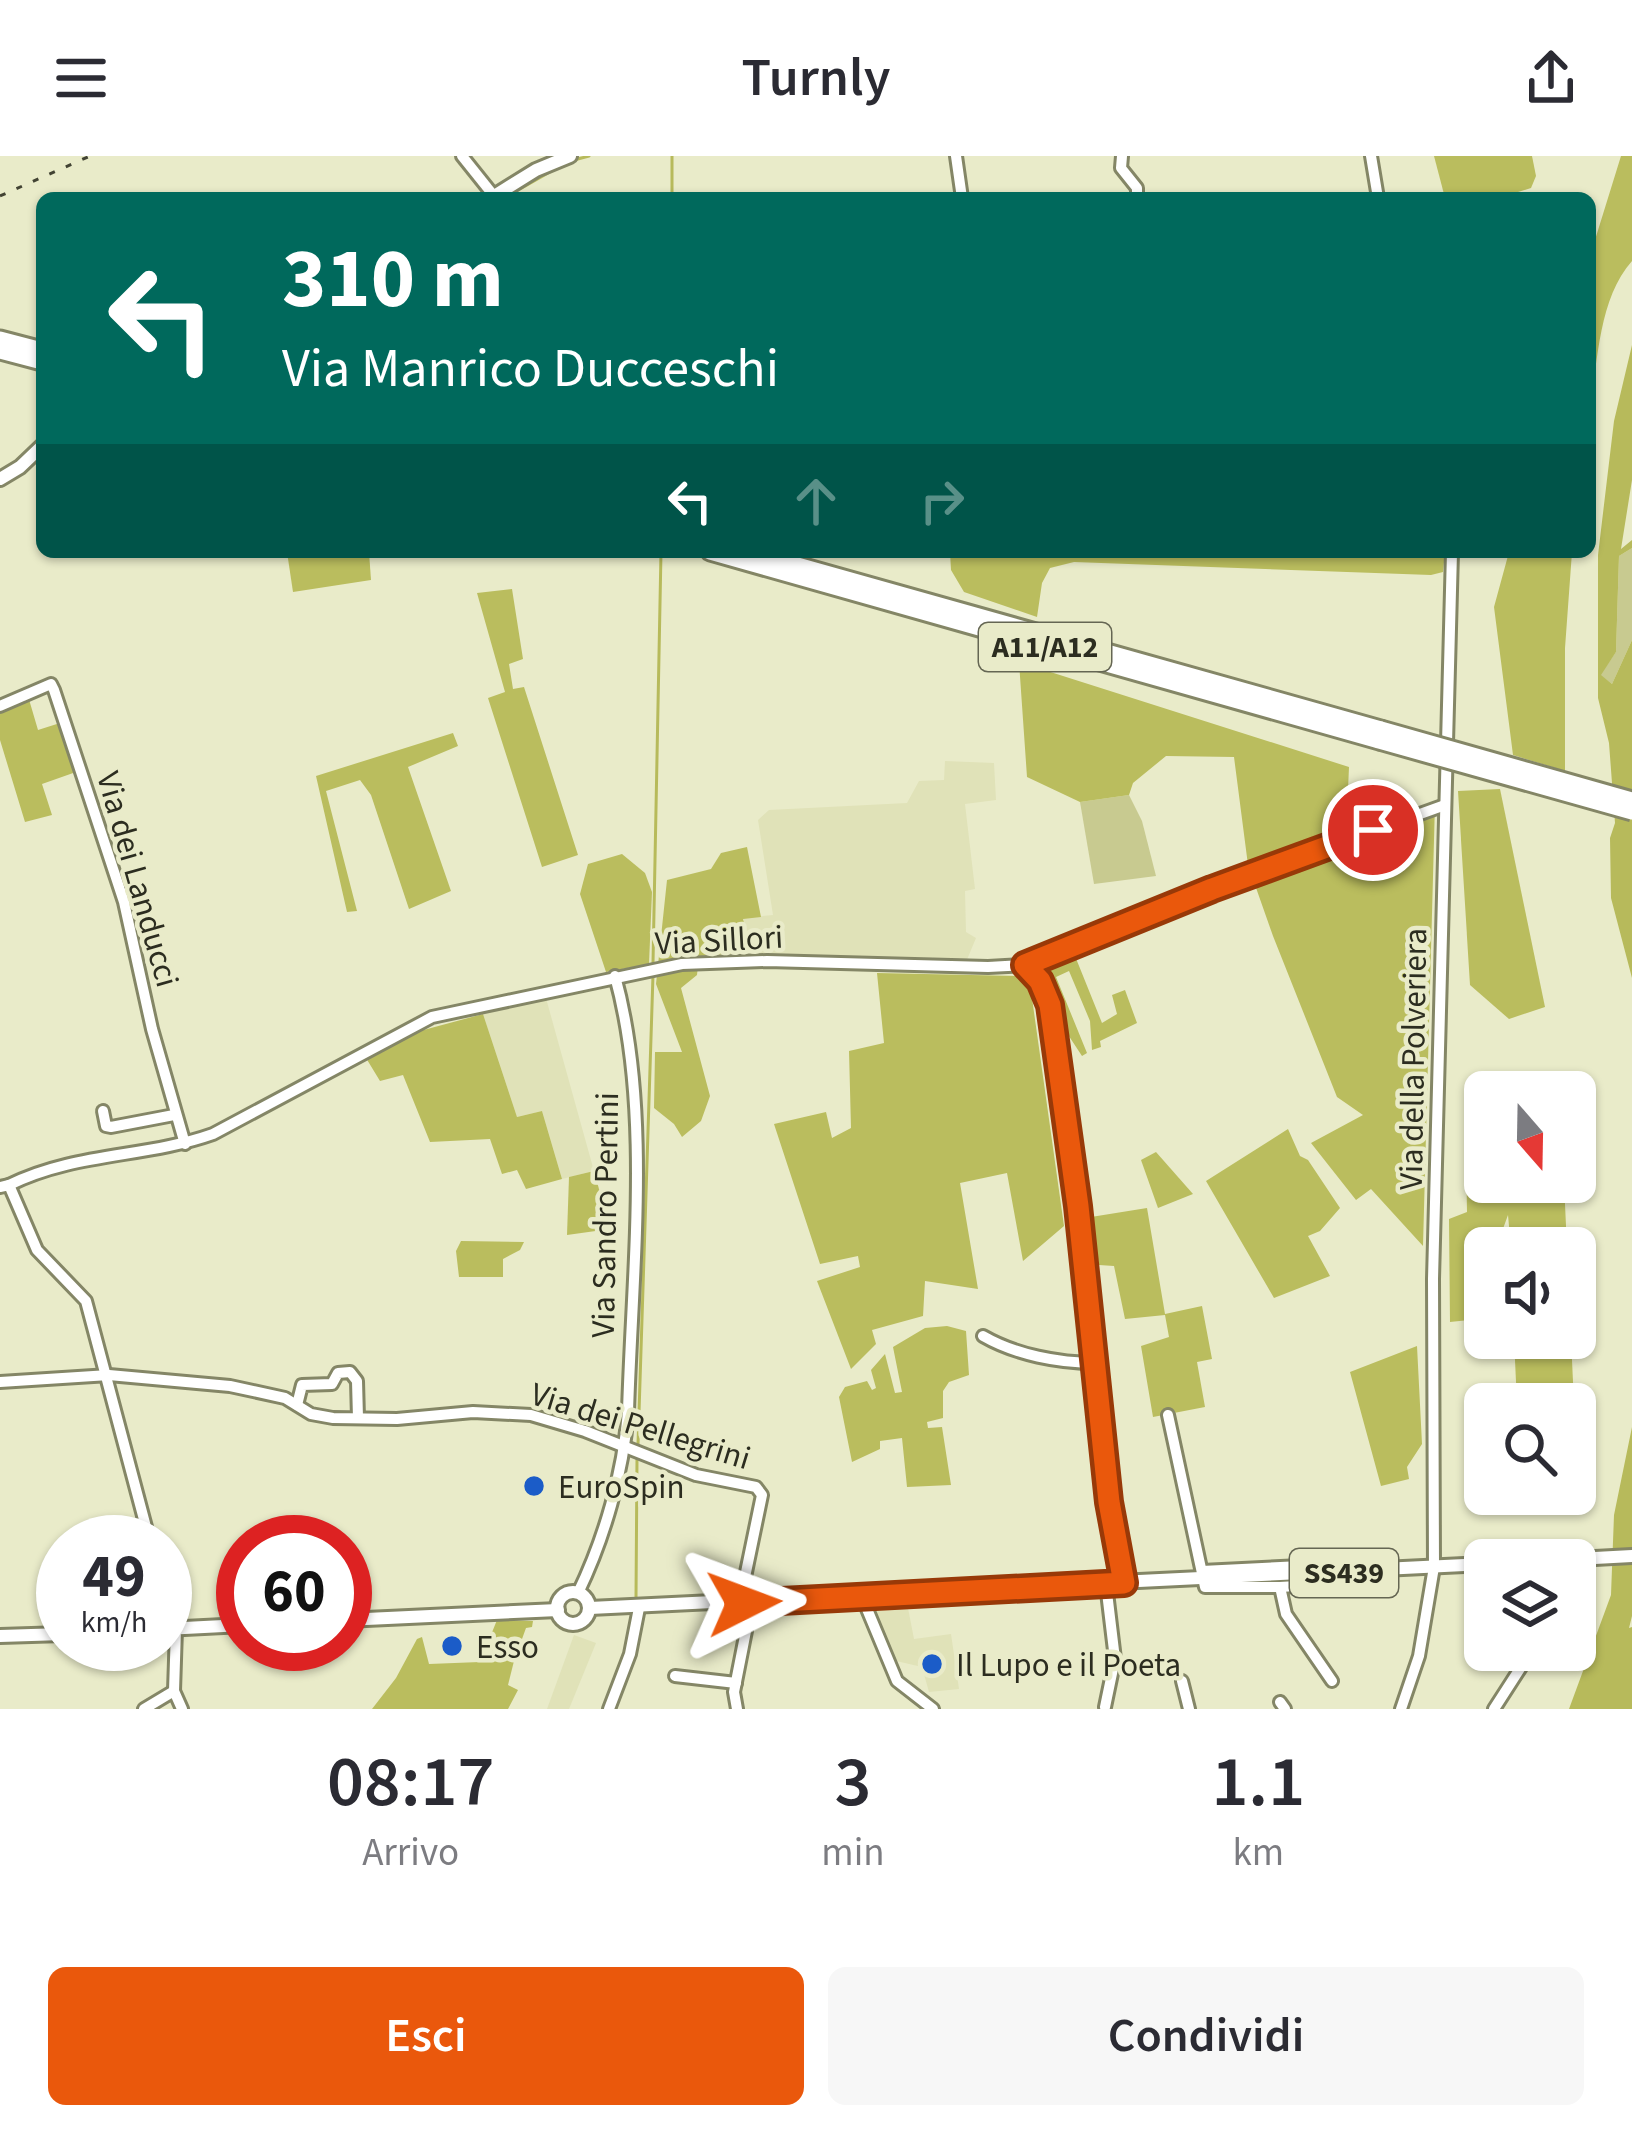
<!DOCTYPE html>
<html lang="it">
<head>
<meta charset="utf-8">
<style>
	body { margin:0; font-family:"Source Sans 3",sans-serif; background:#f7f7f7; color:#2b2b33; height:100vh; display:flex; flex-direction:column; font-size:45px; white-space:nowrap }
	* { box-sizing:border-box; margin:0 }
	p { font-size:39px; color:#7c7c81 }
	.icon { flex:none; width:66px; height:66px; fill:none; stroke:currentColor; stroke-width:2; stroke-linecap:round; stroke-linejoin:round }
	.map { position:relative; height:1553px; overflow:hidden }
	.sheet { display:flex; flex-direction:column; background:#fff; flex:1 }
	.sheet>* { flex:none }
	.hud { position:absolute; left:36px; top:36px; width:1560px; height:366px; border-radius:18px; box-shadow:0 3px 9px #0004; background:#00695c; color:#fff; overflow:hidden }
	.needle { width:78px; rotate:160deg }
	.tools { position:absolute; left:1464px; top:915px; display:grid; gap:24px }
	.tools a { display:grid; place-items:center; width:132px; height:132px; border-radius:18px; background:#fff; box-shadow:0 3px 9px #0004; font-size:60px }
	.speed { position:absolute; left:36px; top:1359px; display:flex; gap:24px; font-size:60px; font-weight:700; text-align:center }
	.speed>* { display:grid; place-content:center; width:156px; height:156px; border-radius:50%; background:#fff; box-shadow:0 3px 9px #0004; line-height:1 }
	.speed small { font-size:30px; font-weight:400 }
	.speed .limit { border:18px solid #d22; background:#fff; color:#111 }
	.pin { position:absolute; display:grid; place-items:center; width:102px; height:102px; color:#fff; margin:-51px; border:6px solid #fff; border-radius:50%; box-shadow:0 3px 12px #0007 }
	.me { position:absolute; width:132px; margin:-66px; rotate:87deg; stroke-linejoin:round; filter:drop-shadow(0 0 9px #0008) }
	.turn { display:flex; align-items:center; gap:42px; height:252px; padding:0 48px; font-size:54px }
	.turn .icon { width:156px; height:156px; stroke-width:2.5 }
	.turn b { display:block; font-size:84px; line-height:102px }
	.lanes { display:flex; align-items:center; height:114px; padding:0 48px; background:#0003; justify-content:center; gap:60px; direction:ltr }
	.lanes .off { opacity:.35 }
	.eta { display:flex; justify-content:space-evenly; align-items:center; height:204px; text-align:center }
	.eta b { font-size:72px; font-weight:600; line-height:84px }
	.cta { display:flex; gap:24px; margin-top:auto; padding:24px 48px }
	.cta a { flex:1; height:138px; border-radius:18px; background:#ea580c; color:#fff; font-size:48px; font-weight:600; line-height:138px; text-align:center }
	.cta a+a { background:#f7f7f7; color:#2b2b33 }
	header { display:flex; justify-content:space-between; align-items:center; height:156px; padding:0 48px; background:#fff; font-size:54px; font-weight:600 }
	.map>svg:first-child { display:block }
	.built { fill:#e0e2b8 }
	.green { fill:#c8ca90 }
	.forest { fill:#babd5e }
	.water { fill:#b7ba5b }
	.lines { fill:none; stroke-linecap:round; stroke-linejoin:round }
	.stream { stroke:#b7ba5b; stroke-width:3 }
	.minor-casing { stroke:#848666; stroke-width:16 }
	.major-casing { stroke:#848666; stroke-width:18 }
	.highway-casing { stroke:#848666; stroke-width:21 }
	.minor { stroke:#fff; stroke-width:10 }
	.major { stroke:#fff; stroke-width:12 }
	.highway { stroke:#fff; stroke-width:15 }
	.rail { stroke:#424333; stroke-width:3; stroke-dasharray:6 12; stroke-linecap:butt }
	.highway-bridge-casing { stroke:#848666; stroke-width:21; stroke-linecap:butt }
	.highway-bridge { stroke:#fff; stroke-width:15 }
	.route-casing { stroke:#983908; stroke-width:30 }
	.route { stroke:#ea580c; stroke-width:21 }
	.poi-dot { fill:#1b5cc8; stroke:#e9ebc9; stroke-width:4.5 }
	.labels { text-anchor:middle; stroke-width:9; stroke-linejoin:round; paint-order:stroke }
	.shield { fill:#e9ebc9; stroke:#656653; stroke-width:3 }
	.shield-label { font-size:30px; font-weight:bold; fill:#2c2d20 }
	.street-label { font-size:33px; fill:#2c2d20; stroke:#e9ebc9 }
	.poi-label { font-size:33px; fill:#2c2d20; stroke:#e9ebc9; text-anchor:start }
</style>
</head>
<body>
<header><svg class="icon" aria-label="menu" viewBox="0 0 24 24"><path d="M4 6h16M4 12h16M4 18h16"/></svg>Turnly<svg class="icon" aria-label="share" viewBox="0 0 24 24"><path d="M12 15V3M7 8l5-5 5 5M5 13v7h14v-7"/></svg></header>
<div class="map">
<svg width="1632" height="1553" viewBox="0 0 1632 1553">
	<rect width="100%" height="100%" fill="#e9ebc9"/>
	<g class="built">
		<path d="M 945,605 L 994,607 L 996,644 L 965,648 L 975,733 L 965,735 L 966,776 L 976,782 L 966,806 L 753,799 L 743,762 L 773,759 L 758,664 L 769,654 L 907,647 L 919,625 L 944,624 Z"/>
		<path d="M 544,835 L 594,1015 L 562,1023 L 542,955 L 517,961 L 480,849 Z"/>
		<path d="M 907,1447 L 914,1483 L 951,1478 L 959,1533 L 929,1536 L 922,1511 L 892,1504 L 869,1448 Z"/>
		<path d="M 574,1479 L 596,1487 L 569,1553 L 547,1553 Z"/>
	</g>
	<g class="green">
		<path d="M 1632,392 L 1632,484 L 1612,528 L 1600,519 L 1616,496 L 1619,400 Z"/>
		<path d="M 1129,639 L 1142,665 L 1156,720 L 1094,728 L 1080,646 Z"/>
	</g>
	<g class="forest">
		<path d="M 1434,0 L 1532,0 L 1536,20 L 1531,32 L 1499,42 L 1445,42 Z"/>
		<path d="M 1621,0 L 1632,0 L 1632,105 C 1599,142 1598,204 1590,251 L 1590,100 Z"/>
		<path d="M 287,396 L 369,396 L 371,424 L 293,436 Z"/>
		<path d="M 950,396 L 1445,396 L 1443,416 L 1431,419 L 1074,406 L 1050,412 L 1042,427 L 1037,461 L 964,436 L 951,414 Z"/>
		<path d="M 1509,396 L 1572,396 L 1565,492 L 1565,615 L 1513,599 L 1494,451 Z"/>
		<path d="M 512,433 L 523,503 L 509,508 L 513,533 L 524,531 L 578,699 L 542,711 L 488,542 L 505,536 L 477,437 Z"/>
		<path d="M 1019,506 L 1349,611 L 1346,679 L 1435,647 L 1423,1090 L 1371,1033 L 1356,1044 L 1311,987 L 1363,959 L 1337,941 L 1273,780 L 1248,709 L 1234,601 L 1166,600 L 1133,627 L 1129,639 L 1080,646 L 1027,621 Z"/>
		<path d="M 28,540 L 38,574 L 60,567 L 76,616 L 42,628 L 52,659 L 25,666 L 0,584 L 0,554 Z"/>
		<path d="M 453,577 L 458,590 L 408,611 L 451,735 L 409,753 L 371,639 L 360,624 L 326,635 L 357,755 L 347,756 L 316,620 Z"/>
		<path d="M 1500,633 L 1545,851 L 1509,863 L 1470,829 L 1458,635 Z"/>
		<path d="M 747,691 L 761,761 L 743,763 L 751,792 L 743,797 L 699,800 L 697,819 L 681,832 L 710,940 L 701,965 L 682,981 L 674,968 L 654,952 L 655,896 L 682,896 L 656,828 L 667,724 L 711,713 L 721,697 Z"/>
		<path d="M 622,698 L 645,717 L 652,736 L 649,808 L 606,816 L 580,738 L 588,708 Z"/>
		<path d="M 1073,795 L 1102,867 L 1117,858 L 1112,839 L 1125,834 L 1137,867 L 1100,885 L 1101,891 L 1092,894 L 1090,865 L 1069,815 L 1056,821 L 1087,897 L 1082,900 L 1059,865 L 1036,810 Z"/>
		<path d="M 877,817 L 1023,820 L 1032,842 L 1064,1070 L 1023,1105 L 1007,1017 L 960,1027 L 978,1133 L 925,1125 L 923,1160 L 872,1174 L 876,1188 L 851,1213 L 817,1125 L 860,1111 L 858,1100 L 820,1108 L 774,968 L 826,956 L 832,982 L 851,972 L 849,895 L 884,887 Z"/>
		<path d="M 483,858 L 517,961 L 542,955 L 562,1023 L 526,1033 L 517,1014 L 502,1018 L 490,983 L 430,986 L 403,919 L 380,925 L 366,902 L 405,879 Z"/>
		<path d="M 1288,973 L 1300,1000 L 1308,1004 L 1340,1052 L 1320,1075 L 1308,1080 L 1330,1120 L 1274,1142 L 1206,1025 Z"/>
		<path d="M 1480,994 L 1485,1000 L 1485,1026 L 1508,1026 L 1517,1036 L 1527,1026 L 1564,1026 L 1567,1092 L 1511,1092 L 1508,1059 L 1496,1092 L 1485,1092 L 1485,1121 L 1469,1164 L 1450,1166 L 1449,1063 L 1467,1056 L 1466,1000 Z"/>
		<path d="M 1156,996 L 1193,1038 L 1158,1052 L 1141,1004 Z"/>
		<path d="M 594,1015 L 610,1073 L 567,1079 L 569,1021 Z"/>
		<path d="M 1147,1052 L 1165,1158 L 1202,1150 L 1212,1203 L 1197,1206 L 1205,1251 L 1153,1261 L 1141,1190 L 1169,1181 L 1165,1159 L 1125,1163 L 1114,1110 L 1099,1109 L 1091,1061 Z"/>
		<path d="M 461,1085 L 524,1086 L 520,1094 L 503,1103 L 503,1121 L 459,1121 L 456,1095 Z"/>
		<path d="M 947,1170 L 966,1175 L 969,1219 L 949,1226 L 943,1235 L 943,1262 L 927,1266 L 928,1272 L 942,1271 L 951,1329 L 907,1331 L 902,1282 L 880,1285 L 880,1293 L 852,1306 L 839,1241 L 845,1231 L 867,1225 L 872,1234 L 876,1232 L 871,1214 L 885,1198 L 895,1237 L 902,1236 L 893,1191 L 925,1172 Z"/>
		<path d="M 1514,1182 L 1571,1182 L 1574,1248 L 1517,1248 Z"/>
		<path d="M 1417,1190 L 1422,1288 L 1407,1311 L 1409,1323 L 1381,1330 L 1350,1216 Z"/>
		<path d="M 497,1464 L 533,1465 L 532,1471 L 526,1472 L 518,1494 L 530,1497 L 529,1503 L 515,1501 L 508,1529 L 518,1534 L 508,1553 L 372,1553 L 396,1522 L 417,1483 L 422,1481 L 429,1508 L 480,1506 Z"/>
	</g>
	<g class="water">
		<path d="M 1632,189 L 1632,324 L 1621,393 L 1632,384 L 1632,392 L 1619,400 L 1616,496 L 1601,519 L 1612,528 L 1632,484 L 1632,822 L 1611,742 L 1610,682 L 1615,667 L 1609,587 L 1598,542 L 1598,399 L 1614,265 Z"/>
		<path d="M 1632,1271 L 1632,1460 L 1629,1472 L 1632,1471 L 1632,1553 L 1569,1553 L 1611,1439 L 1614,1359 Z"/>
	</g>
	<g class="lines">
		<g class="stream">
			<path d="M 574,4 L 589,0"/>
			<path d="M 504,42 L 555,13"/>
			<path d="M 672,42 L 672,0"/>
			<path d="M 0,330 L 42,300"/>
			<path d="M 653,807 L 661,396"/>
			<path d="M 638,1288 L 653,819"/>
			<path d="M 636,1441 L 637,1303"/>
		</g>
		<g class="minor-casing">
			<g id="minor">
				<path d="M 462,0 L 494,40"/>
				<path d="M 956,0 L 962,42"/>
				<path d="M 1122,0 L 1121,12 L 1137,32 L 1137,42"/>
				<path d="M 1371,0 L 1378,42"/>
				<path d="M 0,550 L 51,528 L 54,534 L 124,746 L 152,873 L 185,988"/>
				<path d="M 1025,809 L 1040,825 L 1050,849 L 1096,1207 L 1103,1303 L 1124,1427"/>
				<path d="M 103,955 L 106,970 L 111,971 L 174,959"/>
				<path d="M 9,1029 C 76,996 145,1002 213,978 L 432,861 L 682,808 L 767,805 L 988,811 L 1025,809 L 1212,733 L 1445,649"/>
				<path d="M 0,1031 L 9,1029 L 37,1094 L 86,1145 L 150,1386"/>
				<path d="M 983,1180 C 1016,1199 1059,1207 1096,1207"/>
				<path d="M 0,1226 L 109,1219 L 230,1230 L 285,1242 L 311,1258 L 333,1262 L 397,1263 L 473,1256 L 531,1259 L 585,1275 L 696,1319 L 756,1331 L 762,1339 L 744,1426 L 746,1475 L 734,1536 L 737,1553"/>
				<path d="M 297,1249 L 302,1229 L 332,1228 L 338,1217 L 350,1216 L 357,1225 L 358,1262"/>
				<path d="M 1168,1259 L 1205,1431 L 1280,1431 L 1286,1458 L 1332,1525"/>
				<path d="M 1202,1415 L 1383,1406"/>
				<path d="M 1575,1423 L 1587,1403"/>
				<path d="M 1280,1431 L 1347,1427"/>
				<path d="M 578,1437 C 605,1381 623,1317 628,1256 C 632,1116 652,954 615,820"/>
				<path d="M 862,1441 L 897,1525 L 933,1553"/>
				<path d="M 176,1473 L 174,1535 L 182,1553"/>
				<path d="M 675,1520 L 736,1527"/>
				<path d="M 1182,1525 L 1189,1553"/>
				<path d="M 1280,1546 L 1285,1553"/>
				<path d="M 1105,1551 L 1115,1503 L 1106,1428"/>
				<path d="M 144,1553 L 174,1535"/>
				<path d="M 609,1553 L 630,1498 L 639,1452"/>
				<path d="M 1401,1553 L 1419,1500 L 1434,1411 L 1433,1123 L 1452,396"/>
				<path d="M 1494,1553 L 1532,1494"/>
			</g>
		</g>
		<g class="major-casing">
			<g id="major">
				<path d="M 491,42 L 536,14 L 570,0"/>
				<path d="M 0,323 L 20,311 L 42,290"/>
				<path d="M 1558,1404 L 1632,1400"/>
				<circle cx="573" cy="1452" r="16"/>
				<path d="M 590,1452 L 1485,1408"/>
				<path d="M 345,1464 L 558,1454"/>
				<path d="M 165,1473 L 243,1469"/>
				<path d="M 0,1480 L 63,1478"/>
			</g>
		</g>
		<g class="highway-casing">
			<g id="highway">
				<path d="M 0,183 L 42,194"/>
				<path d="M 0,195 L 42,206"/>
				<path d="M 710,396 L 1379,585"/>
				<path d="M 751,396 L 1381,573"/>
			</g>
		</g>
		<use href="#minor" class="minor"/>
		<use href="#major" class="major"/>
		<use href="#highway" class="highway"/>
		<path class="rail" d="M 0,40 L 90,0"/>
		<g class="highway-bridge-casing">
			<g id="highway-bridge">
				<path d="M 1381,573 L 1632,644"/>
				<path d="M 1379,585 L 1632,656"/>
			</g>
		</g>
		<use href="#highway-bridge" class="highway-bridge"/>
	</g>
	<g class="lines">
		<g class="route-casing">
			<path id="route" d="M 744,1447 L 1124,1427 L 1109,1346 L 1078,1050 L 1050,849 L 1040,825 L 1025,809 L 1212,733 L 1373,674"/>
		</g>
		<use href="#route" class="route"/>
	</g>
	<g class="poi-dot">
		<circle cx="534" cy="1330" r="12"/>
		<circle cx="452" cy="1490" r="12"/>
		<circle cx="932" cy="1508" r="12"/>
	</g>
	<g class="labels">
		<g class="shield">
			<rect x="979" y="467" width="132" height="48" rx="9"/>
			<rect x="1290" y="1393" width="108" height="48" rx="9"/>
		</g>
		<g class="shield-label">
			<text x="1045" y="501">A11/A12</text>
			<text x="1344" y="1427">SS439</text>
		</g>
		<g class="street-label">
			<text transform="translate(139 723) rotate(74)" y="12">Via dei Landucci</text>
			<text transform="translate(719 783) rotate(-3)" y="12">Via Sillori</text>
			<text transform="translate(1412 903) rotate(-89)" y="12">Via della Polveriera</text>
			<text transform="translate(604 1059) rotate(-89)" y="12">Via Sandro Pertini</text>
			<text transform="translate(641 1269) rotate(17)" y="12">Via dei Pellegrini</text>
		</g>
		<g class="poi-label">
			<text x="558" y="1342">EuroSpin</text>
			<text x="476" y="1502">Esso</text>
			<text x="956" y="1520">Il Lupo e il Poeta</text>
		</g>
	</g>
</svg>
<div class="tools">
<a><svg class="needle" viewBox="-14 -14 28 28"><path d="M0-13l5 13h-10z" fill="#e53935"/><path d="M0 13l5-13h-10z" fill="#7c7c81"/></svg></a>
<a><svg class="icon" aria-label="sound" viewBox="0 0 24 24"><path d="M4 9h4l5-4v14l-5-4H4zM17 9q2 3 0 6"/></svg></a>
<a><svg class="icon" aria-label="search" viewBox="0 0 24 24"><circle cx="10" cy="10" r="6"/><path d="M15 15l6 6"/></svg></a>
<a><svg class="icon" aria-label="layers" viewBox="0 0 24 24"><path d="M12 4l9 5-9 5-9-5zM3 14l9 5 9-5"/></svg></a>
</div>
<div class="speed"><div>49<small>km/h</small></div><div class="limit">60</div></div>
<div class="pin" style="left:1373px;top:674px;background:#d93025"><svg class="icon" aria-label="arrive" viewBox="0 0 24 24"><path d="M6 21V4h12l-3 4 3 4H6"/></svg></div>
<svg class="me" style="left:744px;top:1447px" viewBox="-20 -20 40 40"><path d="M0-17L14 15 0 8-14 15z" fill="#ea580c" stroke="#fff" stroke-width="4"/></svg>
<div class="hud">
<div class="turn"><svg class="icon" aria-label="left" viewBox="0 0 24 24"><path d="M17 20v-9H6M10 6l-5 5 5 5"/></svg><div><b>310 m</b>Via Manrico Ducceschi</div></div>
<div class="lanes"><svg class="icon" aria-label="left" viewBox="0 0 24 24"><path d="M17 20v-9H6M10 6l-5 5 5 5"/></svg><svg class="icon off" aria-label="ahead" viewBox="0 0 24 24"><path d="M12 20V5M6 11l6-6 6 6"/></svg><svg class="icon off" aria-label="right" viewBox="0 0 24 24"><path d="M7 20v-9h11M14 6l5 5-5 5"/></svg></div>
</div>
</div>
<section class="sheet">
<div class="eta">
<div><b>08:17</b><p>Arrivo</p></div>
<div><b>3</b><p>min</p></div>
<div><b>1.1</b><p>km</p></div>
</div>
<div class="cta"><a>Esci</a><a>Condividi</a></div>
</section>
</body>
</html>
